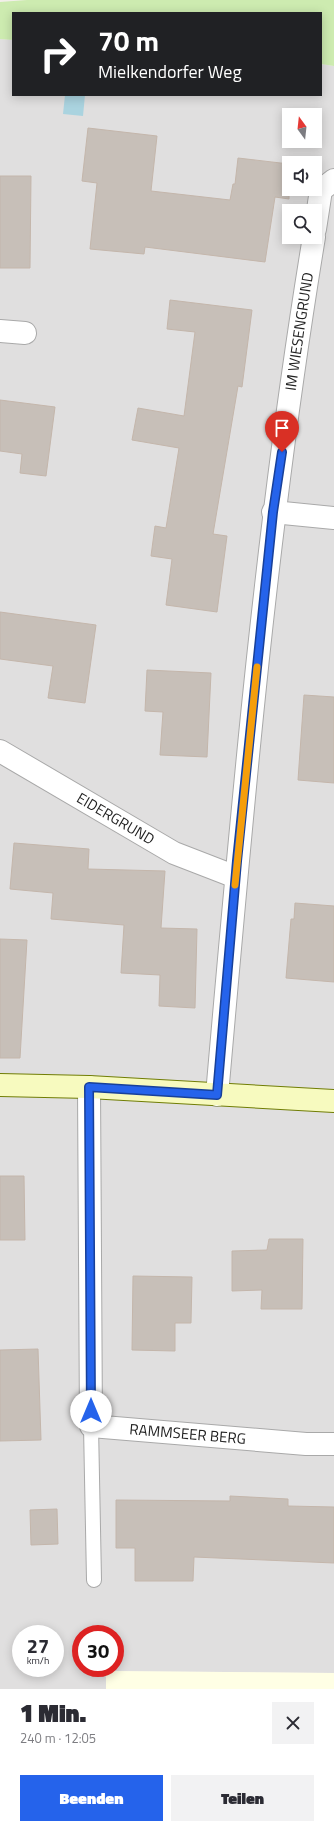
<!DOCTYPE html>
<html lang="de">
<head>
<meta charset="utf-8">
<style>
	body { margin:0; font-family:"Titillium Web",sans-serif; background:#f2f2f3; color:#2b2b33; height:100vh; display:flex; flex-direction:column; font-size:15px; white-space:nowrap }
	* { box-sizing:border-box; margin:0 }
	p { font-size:13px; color:#7c7c81 }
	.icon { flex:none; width:22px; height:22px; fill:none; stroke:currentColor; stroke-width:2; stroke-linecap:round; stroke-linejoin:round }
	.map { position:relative; height:1689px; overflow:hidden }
	.panel { display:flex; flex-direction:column; background:#fff; flex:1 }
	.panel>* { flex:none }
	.top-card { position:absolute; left:12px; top:12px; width:310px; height:84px; border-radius:0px; box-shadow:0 2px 10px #0003; background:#202124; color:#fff; overflow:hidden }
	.needle { width:26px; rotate:345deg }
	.controls { position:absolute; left:282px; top:108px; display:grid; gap:8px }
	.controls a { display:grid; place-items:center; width:40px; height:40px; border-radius:0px; background:#fff; box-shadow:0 2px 10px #0003; font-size:20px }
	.speed { position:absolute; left:12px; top:1625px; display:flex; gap:8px; font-size:20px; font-weight:700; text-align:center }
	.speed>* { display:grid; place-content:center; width:52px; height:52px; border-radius:50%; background:#fff; box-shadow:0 2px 10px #0003; line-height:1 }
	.speed small { font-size:10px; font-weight:400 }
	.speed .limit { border:6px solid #d22; background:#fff; color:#111 }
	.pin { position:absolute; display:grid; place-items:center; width:34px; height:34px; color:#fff; margin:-41px -17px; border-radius:50% 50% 50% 0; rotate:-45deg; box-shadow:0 0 4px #0007 }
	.pin .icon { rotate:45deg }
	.me { position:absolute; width:44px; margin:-22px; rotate:0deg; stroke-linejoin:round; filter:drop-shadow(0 0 3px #0008) }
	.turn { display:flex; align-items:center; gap:14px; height:84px; padding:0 20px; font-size:18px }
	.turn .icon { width:52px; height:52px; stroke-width:2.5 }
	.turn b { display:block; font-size:28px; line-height:34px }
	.round { display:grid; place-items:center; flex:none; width:42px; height:42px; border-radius:0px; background:#f2f2f3 }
	.headline { display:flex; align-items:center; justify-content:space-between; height:68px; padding:0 20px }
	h1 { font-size:24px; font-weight:800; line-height:30px }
	.action { display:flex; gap:8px; margin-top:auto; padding:8px 20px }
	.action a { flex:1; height:46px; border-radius:0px; background:#2563eb; color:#fff; font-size:16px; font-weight:800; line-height:46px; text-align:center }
	.action a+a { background:#f2f2f3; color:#2b2b33 }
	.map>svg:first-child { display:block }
	.residential { fill:#e0dfdf; fill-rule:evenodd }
	.education { fill:#ffffe5 }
	.grass { fill:#cdebb0 }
	.water { fill:#aad3df }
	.building { fill:#c7bfb8; stroke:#c4b6ab }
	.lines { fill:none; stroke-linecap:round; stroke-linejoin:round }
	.lane-casing { stroke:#a9a9a9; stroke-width:16 }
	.street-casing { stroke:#a9a9a9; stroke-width:24 }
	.secondary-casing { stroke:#707d05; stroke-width:24 }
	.lane { stroke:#fff; stroke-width:14 }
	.street { stroke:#fff; stroke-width:22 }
	.secondary { stroke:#f7fabf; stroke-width:22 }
	.route-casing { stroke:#184099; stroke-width:10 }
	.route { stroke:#2563eb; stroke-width:7 }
	.slow { stroke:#f59e0b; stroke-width:7 }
	.labels { text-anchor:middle; stroke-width:3.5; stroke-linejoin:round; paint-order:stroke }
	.street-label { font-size:15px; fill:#222; stroke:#fff }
</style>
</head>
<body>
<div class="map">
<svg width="334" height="1689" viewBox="0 0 334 1689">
	<rect width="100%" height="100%" fill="#f2efe9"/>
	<path class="residential" d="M 0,39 L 13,40 L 13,95 L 321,95 L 321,64 L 334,66 L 334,1673 L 106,1671 L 106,1689 L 0,1689 ZM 289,115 L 315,115 L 315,141 L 289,141 ZM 289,163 L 315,163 L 315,189 L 289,189 ZM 289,211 L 315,211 L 315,237 L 289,237 ZM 21,1634 L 55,1634 L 55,1668 L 21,1668 ZM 81,1634 L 115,1634 L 115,1668 L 81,1668 Z"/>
	<path class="education" d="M 106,1671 L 334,1673 L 334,1689 L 106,1689 Z"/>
	<path class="grass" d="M 27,0 L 334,0 L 334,66 L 321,64 L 321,13 L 13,13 L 13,40 L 0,39 L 0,2 Z"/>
	<path class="water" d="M 65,95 L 85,95 L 83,116 L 63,114 Z"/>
	<g class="building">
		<path d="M 88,128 L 157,136 L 151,191 L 230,200 L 233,184 L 235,184 L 238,158 L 289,164 L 289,199 L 275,197 L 265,262 L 145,247 L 144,254 L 90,249 L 97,183 L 82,181 Z"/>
		<path d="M 0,176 L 31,176 L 30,268 L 0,268 Z"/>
		<path d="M 170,300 L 252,310 L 242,387 L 238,386 L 213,534 L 227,536 L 217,612 L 166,605 L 172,559 L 151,556 L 155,526 L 166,528 L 179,448 L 132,440 L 138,408 L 184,416 L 195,332 L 167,329 Z"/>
		<path d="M 0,400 L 55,407 L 46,476 L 20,473 L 22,454 L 0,451 Z"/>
		<path d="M 0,612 L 96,625 L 85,703 L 48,698 L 53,666 L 0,659 Z"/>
		<path d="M 147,670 L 211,673 L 207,757 L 160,755 L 163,712 L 145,711 Z"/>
		<path d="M 304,695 L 334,697 L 334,783 L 298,780 Z"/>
		<path d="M 14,843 L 89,849 L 88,869 L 165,871 L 161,928 L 197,929 L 195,1008 L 159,1006 L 160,975 L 121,973 L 124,925 L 51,919 L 53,893 L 10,889 Z"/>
		<path d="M 295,903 L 334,906 L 334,982 L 286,978 L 291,919 L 294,919 Z"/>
		<path d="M 0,939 L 27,940 L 20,1058 L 0,1058 Z"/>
		<path d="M 0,1176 L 24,1176 L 25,1240 L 0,1240 Z"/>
		<path d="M 269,1239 L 303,1239 L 302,1309 L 261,1309 L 262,1290 L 232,1291 L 232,1251 L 267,1250 Z"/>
		<path d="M 133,1276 L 192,1277 L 191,1323 L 175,1323 L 175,1351 L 132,1350 Z"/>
		<path d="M 38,1349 L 41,1440 L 0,1441 L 0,1350 Z"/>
		<path d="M 230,1496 L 288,1499 L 288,1506 L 334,1507 L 334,1563 L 194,1557 L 193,1581 L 135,1581 L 135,1548 L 116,1548 L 116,1500 L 230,1501 Z"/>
		<path d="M 57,1509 L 58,1544 L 31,1545 L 30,1510 Z"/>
	</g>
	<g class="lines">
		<g class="lane-casing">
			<path id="lane" d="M 91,1426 L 94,1580"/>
		</g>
		<g class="street-casing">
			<g id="street">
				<path d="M 315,229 L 321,190 L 334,180"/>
				<path d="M 0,331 L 25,333"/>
				<path d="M 273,512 L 334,518"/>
				<path id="s1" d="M 0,751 L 174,853 L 236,877"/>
				<path id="s2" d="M 89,1087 L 91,1426 L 306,1444 L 334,1444"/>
				<path id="s3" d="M 217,1095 C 242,808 267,521 314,237"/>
			</g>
		</g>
		<g class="secondary-casing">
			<path id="secondary" d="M 0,1085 L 89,1087 L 334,1101"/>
		</g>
		<use href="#lane" class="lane"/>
		<use href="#street" class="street"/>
		<use href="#secondary" class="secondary"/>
	</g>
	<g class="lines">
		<g class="route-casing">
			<path id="route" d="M 91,1411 L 89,1087 L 217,1095 L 237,861 L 273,512 L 282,452"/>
		</g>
		<use href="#route" class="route"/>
		<path class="slow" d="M 235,885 L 257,667"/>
	</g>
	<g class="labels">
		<g class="street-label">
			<text dy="5" stroke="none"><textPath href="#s3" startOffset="768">IM WIESENGRUND</textPath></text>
			<text dy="5" stroke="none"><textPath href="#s1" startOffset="134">EIDERGRUND</textPath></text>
			<text dy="5" stroke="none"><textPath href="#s2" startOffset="436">RAMMSEER BERG</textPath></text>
		</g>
	</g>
</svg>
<div class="controls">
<a><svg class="needle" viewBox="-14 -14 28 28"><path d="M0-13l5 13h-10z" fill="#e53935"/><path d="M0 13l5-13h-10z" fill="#7c7c81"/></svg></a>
<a><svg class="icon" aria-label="sound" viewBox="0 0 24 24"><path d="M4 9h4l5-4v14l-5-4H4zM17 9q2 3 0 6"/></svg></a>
<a><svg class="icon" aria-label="search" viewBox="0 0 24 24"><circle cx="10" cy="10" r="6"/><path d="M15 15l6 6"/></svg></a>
</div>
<div class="speed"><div>27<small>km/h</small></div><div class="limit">30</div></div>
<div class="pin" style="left:282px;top:452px;background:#d93025"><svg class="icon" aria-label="arrive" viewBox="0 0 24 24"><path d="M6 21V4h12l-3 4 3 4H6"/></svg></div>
<svg class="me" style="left:91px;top:1411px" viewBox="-20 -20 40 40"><circle r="19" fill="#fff"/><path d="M0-13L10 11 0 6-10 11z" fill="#2563eb"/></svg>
<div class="top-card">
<div class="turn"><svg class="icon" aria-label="right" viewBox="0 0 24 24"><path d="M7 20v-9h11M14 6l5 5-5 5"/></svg><div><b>70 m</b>Mielkendorfer Weg</div></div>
</div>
</div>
<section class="panel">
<div class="headline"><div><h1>1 Min.</h1><p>240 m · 12:05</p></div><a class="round"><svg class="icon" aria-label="close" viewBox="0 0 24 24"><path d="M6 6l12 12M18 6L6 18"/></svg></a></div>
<div class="action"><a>Beenden</a><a>Teilen</a></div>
</section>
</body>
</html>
